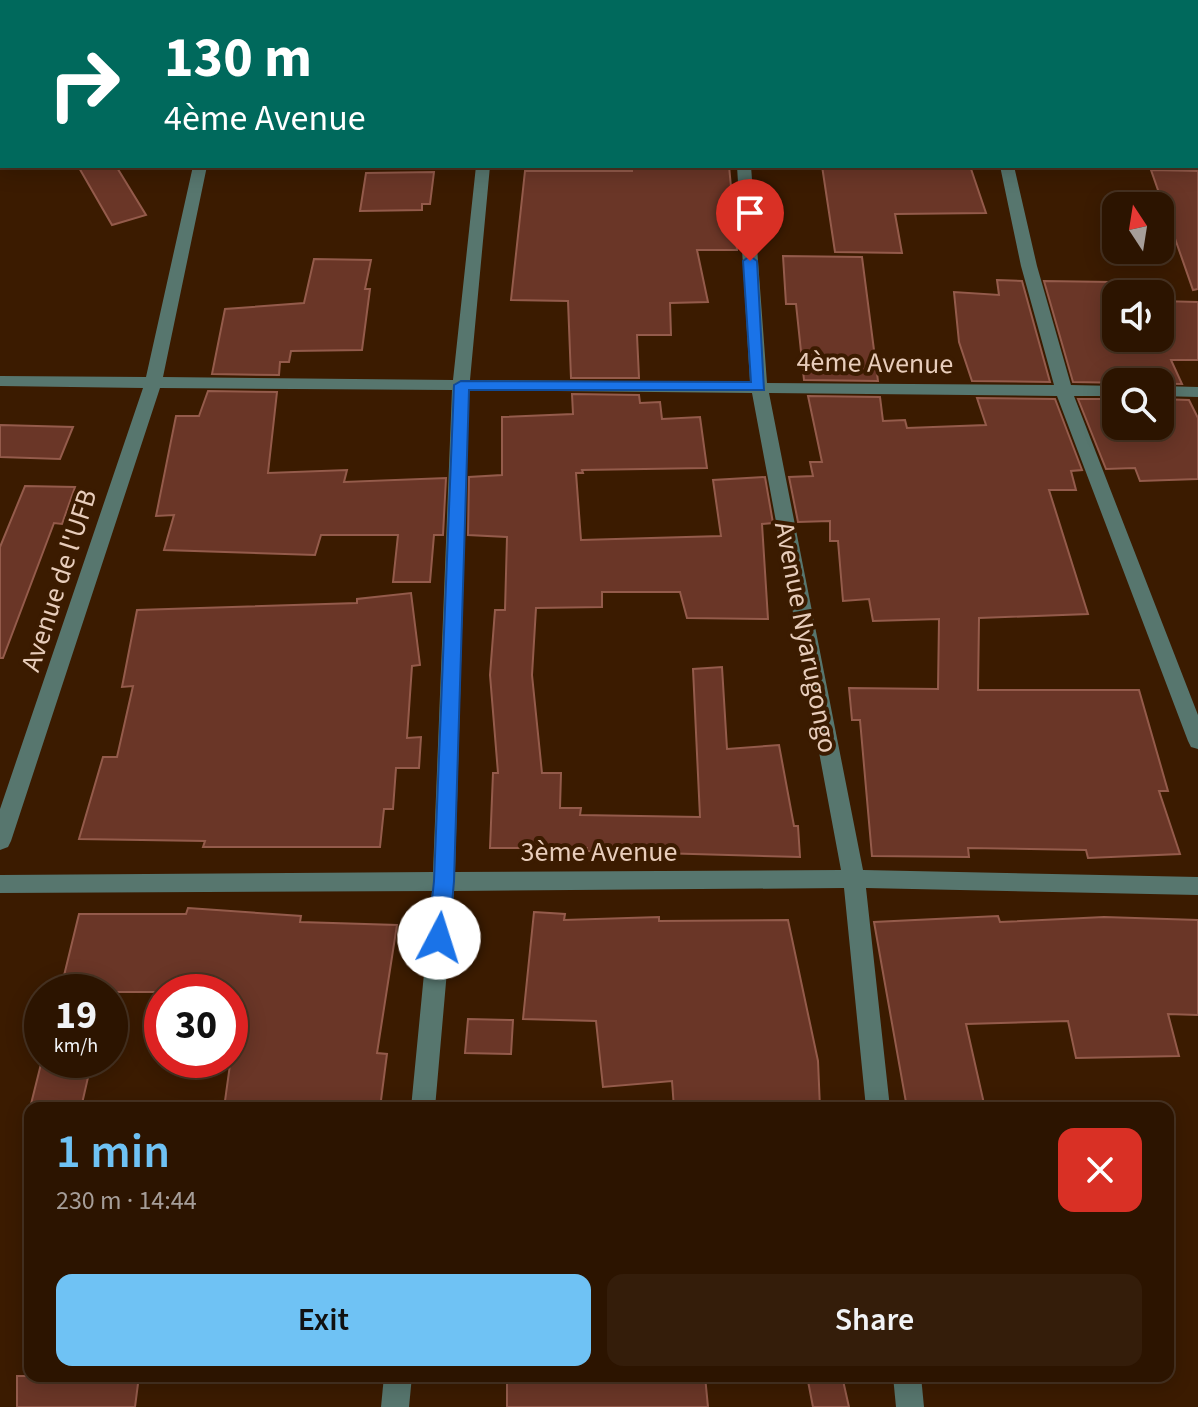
<!DOCTYPE html>
<html lang="en">
<head>
<meta charset="utf-8">
<style>
	body { margin:0; font-family:"Source Sans 3",sans-serif; background:#341d0a; color:#f1f3f6; height:100vh; display:flex; flex-direction:column; font-size:30px; white-space:nowrap }
	* { box-sizing:border-box; margin:0 }
	p { font-size:26px; color:#a69e99 }
	.icon { flex:none; width:44px; height:44px; fill:none; stroke:currentColor; stroke-width:2; stroke-linecap:round; stroke-linejoin:round }
	.map { position:relative; flex:1; overflow:hidden }
	.details { position:absolute; left:24px; top:1102px; width:1150px; height:280px; display:flex; flex-direction:column; background:#2c1400; border-radius:16px; box-shadow:0 4px 20px #0003,0 0 0 2px #483322 }
	.details>* { flex:none }
	.hud { position:absolute; left:0px; top:0px; width:1198px; height:168px; box-shadow:0 4px 20px #0003,0 0 0 2px #483322; background:#00695c; color:#fff; overflow:hidden }
	.needle { width:52px; rotate:348deg }
	.tools { position:absolute; left:1102px; top:192px; display:grid; gap:16px }
	.tools a { display:grid; place-items:center; width:72px; height:72px; border-radius:16px; background:#2c1400; box-shadow:0 4px 20px #0003,0 0 0 2px #483322; font-size:40px }
	.speed { position:absolute; left:24px; top:974px; display:flex; gap:16px; font-size:40px; font-weight:700; text-align:center }
	.speed>* { display:grid; place-content:center; width:104px; height:104px; border-radius:50%; background:#2c1400; box-shadow:0 4px 20px #0003,0 0 0 2px #483322; line-height:1 }
	.speed small { font-size:20px; font-weight:400 }
	.speed .limit { border:12px solid #d22; background:#fff; color:#111 }
	.pin { position:absolute; display:grid; place-items:center; width:68px; height:68px; color:#fff; margin:-82px -34px; border-radius:50% 50% 50% 0; rotate:-45deg; box-shadow:0 0 8px #0007 }
	.pin .icon { rotate:45deg }
	.me { position:absolute; width:88px; margin:-44px; rotate:5deg; stroke-linejoin:round; filter:drop-shadow(0 0 6px #0008) }
	.turn { display:flex; align-items:center; gap:28px; height:168px; padding:0 32px; font-size:36px }
	.turn .icon { width:104px; height:104px; stroke-width:2.5 }
	.turn b { display:block; font-size:56px; line-height:68px }
	.round { display:grid; place-items:center; flex:none; width:84px; height:84px; border-radius:16px; background:#341d0a }
	.summary { display:flex; align-items:center; justify-content:space-between; height:136px; padding:0 32px }
	h1 { font-size:48px; font-weight:600; line-height:60px; color:#6fc2f4 }
	.cta { display:flex; gap:16px; margin-top:auto; padding:16px 32px }
	.cta a { flex:1; height:92px; border-radius:16px; background:#6fc2f4; color:#111; font-size:32px; font-weight:600; line-height:92px; text-align:center }
	.cta a+a { background:#341d0a; color:#f1f3f6 }
	.map>svg:first-child { display:block }
	.building { fill:#6a3627; stroke:#945b4b; stroke-width:2 }
	.lines { fill:none; stroke-linecap:round; stroke-linejoin:round }
	.minor { fill:#57766e; fill-rule:evenodd }
	.route { fill:#1a73e8; stroke:#114b97; stroke-width:2 }
	.labels { text-anchor:middle; stroke-width:8; stroke-linejoin:round; paint-order:stroke }
	.street-label { font-size:28px; fill:#e8cdbb; stroke:#3b1b00 }
</style>
</head>
<body>
<div class="map">
<svg width="1198" height="1407" viewBox="0 0 1198 1407">
	<rect width="100%" height="100%" fill="#3b1b00"/>
	<g class="building">
		<path d="M 78,166 L 116,166 L 146,215 L 112,225 Z"/>
		<path d="M 632,166 L 729,166 L 737,250 L 697,250 L 708,302 L 670,303 L 671,335 L 637,335 L 639,378 L 571,378 L 568,301 L 511,300 L 525,171 L 632,171 Z"/>
		<path d="M 822,166 L 970,166 L 986,213 L 895,214 L 902,253 L 835,252 Z"/>
		<path d="M 1151,170 L 1198,171 L 1198,289 L 1193,290 Z"/>
		<path d="M 434,172 L 430,204 L 422,204 L 422,210 L 360,211 L 366,173 Z"/>
		<path d="M 783,256 L 862,257 L 878,381 L 804,380 L 796,304 L 786,304 Z"/>
		<path d="M 314,259 L 371,260 L 365,289 L 370,289 L 362,350 L 291,351 L 289,362 L 280,362 L 279,375 L 212,374 L 225,309 L 304,303 Z"/>
		<path d="M 997,280 L 1022,281 L 1050,382 L 972,381 L 959,342 L 954,292 L 999,295 Z"/>
		<path d="M 1044,281 L 1112,282 L 1116,294 L 1116,338 L 1160,338 L 1160,301 L 1198,302 L 1198,360 L 1171,360 L 1182,384 L 1073,382 Z"/>
		<path d="M 208,391 L 277,392 L 268,473 L 347,470 L 344,482 L 446,478 L 443,535 L 434,535 L 430,582 L 393,582 L 398,535 L 321,535 L 315,555 L 164,550 L 174,515 L 156,516 L 176,416 L 199,416 Z"/>
		<path d="M 572,394 L 639,395 L 640,403 L 660,402 L 662,419 L 700,417 L 707,468 L 582,470 L 583,473 L 576,473 L 581,540 L 721,536 L 713,480 L 765,477 L 773,523 L 762,524 L 768,619 L 687,618 L 680,592 L 602,592 L 602,607 L 536,608 L 532,675 L 542,773 L 561,773 L 560,808 L 581,808 L 580,815 L 700,817 L 693,669 L 722,667 L 727,749 L 779,745 L 794,826 L 798,826 L 800,857 L 587,851 L 587,848 L 490,848 L 493,773 L 498,773 L 490,675 L 495,610 L 505,610 L 507,537 L 468,535 L 469,477 L 502,475 L 502,417 L 573,414 Z"/>
		<path d="M 808,396 L 880,397 L 883,421 L 905,420 L 907,428 L 986,425 L 977,398 L 1055,399 L 1082,470 L 1071,471 L 1076,490 L 1049,490 L 1088,614 L 979,618 L 978,690 L 1139,690 L 1168,791 L 1159,791 L 1180,854 L 1088,858 L 1086,850 L 968,848 L 969,857 L 872,856 L 860,720 L 852,720 L 849,688 L 938,689 L 939,619 L 873,621 L 869,599 L 843,601 L 838,541 L 830,541 L 830,521 L 798,522 L 789,477 L 813,476 L 810,462 L 822,462 Z"/>
		<path d="M 1078,399 L 1116,399 L 1116,426 L 1160,426 L 1160,399 L 1189,400 L 1198,418 L 1198,479 L 1140,481 L 1135,468 L 1106,469 Z"/>
		<path d="M 0,425 L 73,427 L 60,459 L 0,457 Z"/>
		<path d="M 25,486 L 75,487 L 62,524 L 54,523 L 3,658 L 0,658 L 0,547 Z"/>
		<path d="M 411,593 L 420,665 L 412,666 L 407,738 L 421,737 L 419,768 L 396,768 L 393,809 L 384,809 L 380,847 L 203,847 L 205,841 L 79,839 L 103,757 L 117,757 L 133,686 L 122,687 L 137,610 L 357,603 L 357,599 Z"/>
		<path d="M 188,908 L 301,916 L 300,922 L 397,925 L 377,1053 L 387,1054 L 380,1108 L 224,1108 L 237,1014 L 230,1014 L 230,992 L 60,992 L 79,914 L 186,914 Z"/>
		<path d="M 534,912 L 565,914 L 564,920 L 659,917 L 659,921 L 788,920 L 818,1061 L 820,1108 L 674,1108 L 672,1081 L 603,1087 L 596,1021 L 523,1019 Z"/>
		<path d="M 998,916 L 1000,922 L 1104,917 L 1198,920 L 1198,1015 L 1168,1014 L 1179,1056 L 1076,1058 L 1068,1021 L 966,1024 L 985,1108 L 907,1108 L 874,922 Z"/>
		<path d="M 468,1019 L 513,1020 L 511,1054 L 465,1053 Z"/>
		<path d="M 42,1060 L 92,1060 L 81,1108 L 30,1108 Z"/>
		<path d="M 17,1376 L 139,1376 L 135,1407 L 17,1407 Z"/>
		<path d="M 507,1376 L 705,1376 L 708,1407 L 507,1407 Z"/>
		<path d="M 807,1376 L 842,1376 L 849,1407 L 813,1407 Z"/>
	</g>
	<g class="lines">
		<g class="minor">
			<rect x="1196" y="77" width="2" height="8"/>
			<path d="M 193,166 L 207,166 L 163,377 L 453,380 L 476,166 L 490,166 L 470,380 L 750,382 L 737,166 L 751,166 L 767,383 L 1054,385 L 1021,266 L 1000,166 L 1014,166 L 1037,266 L 1071,385 L 1116,386 L 1116,396 L 1074,396 L 1198,715 L 1198,749 L 1191,747 L 1188,741 L 1057,396 L 769,393 L 863,870 L 1198,877 L 1198,895 L 866,888 L 890,1108 L 866,1108 L 844,888 L 454,891 L 435,1108 L 411,1108 L 432,891 L 0,893 L 0,875 L 433,872 L 452,390 L 160,388 L 11,841 L 8,847 L 0,850 L 0,809 L 143,388 L 0,386 L 0,376 L 146,377 ZM 469,390 L 752,393 L 841,870 L 455,872 Z"/>
			<path d="M 1160,386 L 1198,387 L 1198,397 L 1160,396 Z"/>
			<path d="M 384,1376 L 412,1376 L 409,1407 L 381,1407 Z"/>
			<path d="M 893,1376 L 921,1376 L 924,1407 L 896,1407 Z"/>
		</g>
	</g>
	<path class="route" d="M 750,256 L 757,261 L 764,390 L 469,390 L 454,881 L 449,938 L 446,944 L 439,947 L 431,944 L 428,938 L 434,881 L 454,385 L 461,381 L 751,382 L 743,261 Z"/>
	<g class="labels">
		<g class="street-label">
			<text transform="translate(875 362) rotate(1)" y="10">4ème Avenue</text>
			<text transform="translate(58 580) rotate(-72)" y="10">Avenue de l'UFB</text>
			<text transform="translate(807 637) rotate(79)" y="10">Avenue Nyarugongo</text>
			<text x="599" y="861">3ème Avenue</text>
		</g>
	</g>
</svg>
<div class="tools">
<a><svg class="needle" viewBox="-14 -14 28 28"><path d="M0-13l5 13h-10z" fill="#e53935"/><path d="M0 13l5-13h-10z" fill="#a69e99"/></svg></a>
<a><svg class="icon" aria-label="sound" viewBox="0 0 24 24"><path d="M4 9h4l5-4v14l-5-4H4zM17 9q2 3 0 6"/></svg></a>
<a><svg class="icon" aria-label="search" viewBox="0 0 24 24"><circle cx="10" cy="10" r="6"/><path d="M15 15l6 6"/></svg></a>
</div>
<div class="speed"><div>19<small>km/h</small></div><div class="limit">30</div></div>
<div class="pin" style="left:750px;top:261px;background:#d93025"><svg class="icon" aria-label="arrive" viewBox="0 0 24 24"><path d="M6 21V4h12l-3 4 3 4H6"/></svg></div>
<svg class="me" style="left:439px;top:938px" viewBox="-20 -20 40 40"><circle r="19" fill="#fff"/><path d="M0-13L10 11 0 6-10 11z" fill="#1a73e8"/></svg>
<div class="hud">
<div class="turn"><svg class="icon" aria-label="right" viewBox="0 0 24 24"><path d="M7 20v-9h11M14 6l5 5-5 5"/></svg><div><b>130 m</b>4ème Avenue</div></div>
</div>
<section class="details">
<div class="summary"><div><h1>1 min</h1><p>230 m · 14:44</p></div><a class="round" style="background:#d93025;color:#fff"><svg class="icon" aria-label="close" viewBox="0 0 24 24"><path d="M6 6l12 12M18 6L6 18"/></svg></a></div>
<div class="cta"><a>Exit</a><a>Share</a></div>
</section>
</div>
</body>
</html>
